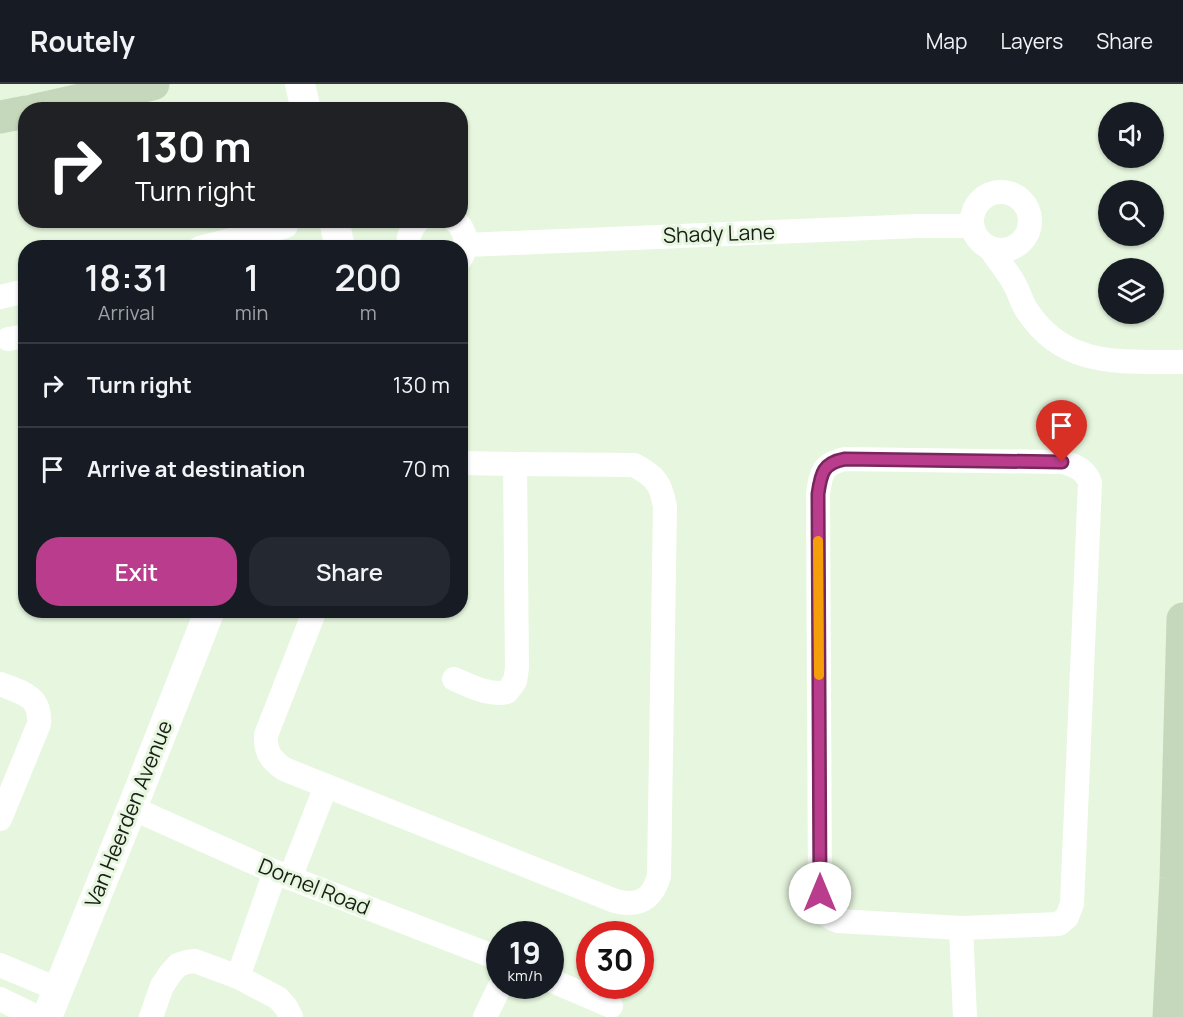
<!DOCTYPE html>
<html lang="en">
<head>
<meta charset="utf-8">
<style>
	body { margin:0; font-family:Manrope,sans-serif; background:#242831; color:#f1f3f6; height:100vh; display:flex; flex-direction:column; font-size:22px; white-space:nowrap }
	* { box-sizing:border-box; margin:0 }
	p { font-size:20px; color:#9ea1a6 }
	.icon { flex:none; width:33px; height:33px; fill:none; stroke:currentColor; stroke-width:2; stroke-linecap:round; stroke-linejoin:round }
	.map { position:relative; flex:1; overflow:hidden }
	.sheet { position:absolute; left:18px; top:156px; width:450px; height:378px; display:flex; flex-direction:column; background:#171b24; border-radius:24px; box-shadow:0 2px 4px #0004 }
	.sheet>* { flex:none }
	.top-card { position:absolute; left:18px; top:18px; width:450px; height:126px; border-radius:24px; box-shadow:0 2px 4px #0004; background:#202124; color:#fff; overflow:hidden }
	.buttons { position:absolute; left:1098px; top:18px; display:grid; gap:12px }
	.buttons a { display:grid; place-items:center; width:66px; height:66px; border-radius:50%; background:#171b24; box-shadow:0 2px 4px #0004; font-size:30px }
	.speed { position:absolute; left:486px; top:837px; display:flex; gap:12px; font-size:30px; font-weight:700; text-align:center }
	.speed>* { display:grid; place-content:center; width:78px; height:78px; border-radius:50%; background:#171b24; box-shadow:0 2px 4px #0004; line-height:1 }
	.speed small { font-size:15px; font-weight:400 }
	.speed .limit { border:9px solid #d22; background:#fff; color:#111 }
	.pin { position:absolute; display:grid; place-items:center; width:51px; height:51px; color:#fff; margin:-62px -26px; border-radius:50% 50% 50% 0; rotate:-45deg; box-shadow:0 0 6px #0007 }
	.pin .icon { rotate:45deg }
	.me { position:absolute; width:66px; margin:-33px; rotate:0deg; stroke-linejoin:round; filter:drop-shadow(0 0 4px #0008) }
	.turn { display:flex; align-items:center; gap:21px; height:126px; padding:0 18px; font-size:27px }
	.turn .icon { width:78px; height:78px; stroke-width:2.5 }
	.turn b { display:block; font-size:42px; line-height:51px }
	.eta { display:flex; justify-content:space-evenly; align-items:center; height:102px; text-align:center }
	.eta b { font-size:36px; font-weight:600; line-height:42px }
	.cta { display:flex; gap:12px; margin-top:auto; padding:12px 18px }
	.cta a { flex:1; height:69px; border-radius:24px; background:#b93c8d; color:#fff; font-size:24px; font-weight:600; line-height:69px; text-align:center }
	.cta a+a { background:#242831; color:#f1f3f6 }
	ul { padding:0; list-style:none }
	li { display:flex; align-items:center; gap:18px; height:84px; padding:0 18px; border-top:2px solid #363941 }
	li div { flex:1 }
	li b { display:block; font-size:22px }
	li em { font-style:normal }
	header { display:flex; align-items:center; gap:36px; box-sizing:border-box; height:84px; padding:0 30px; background:#171b24; border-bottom:2px solid #363941 }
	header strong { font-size:28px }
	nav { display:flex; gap:33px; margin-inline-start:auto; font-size:21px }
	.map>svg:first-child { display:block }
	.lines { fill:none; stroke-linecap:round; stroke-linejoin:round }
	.minor { stroke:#fff; stroke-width:24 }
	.tertiary { stroke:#fff; stroke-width:30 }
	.secondary { stroke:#c6d8bb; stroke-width:33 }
	.route-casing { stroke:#78275c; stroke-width:15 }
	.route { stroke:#b93c8d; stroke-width:10 }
	.slow { stroke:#f59e0b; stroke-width:10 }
	.labels { text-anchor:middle; stroke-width:6; stroke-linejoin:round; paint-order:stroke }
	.street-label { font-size:21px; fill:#191e16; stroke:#e7f7df }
</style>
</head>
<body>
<header>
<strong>Routely</strong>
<nav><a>Map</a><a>Layers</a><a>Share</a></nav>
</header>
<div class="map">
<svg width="1183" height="933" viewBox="0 0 1183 933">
	<rect width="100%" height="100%" fill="#e7f7df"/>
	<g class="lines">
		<g class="minor">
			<circle cx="1001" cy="137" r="29"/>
			<path d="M 454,136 C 467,146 468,161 461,174"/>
			<path d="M 465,161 L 919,142 L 972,142"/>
			<path d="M 200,164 L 286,142"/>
			<path d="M 408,164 C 408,153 410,144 419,136"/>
			<path d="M 990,164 C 998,177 1009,189 1016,203 C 1020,211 1022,220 1028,228 C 1066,285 1123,277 1183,278"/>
			<path d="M 0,213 L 26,207"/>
			<path d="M 8,255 L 26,252"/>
			<path d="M 845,375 L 1062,378 C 1075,381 1086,386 1090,399 L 1072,820 L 1067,833 L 1059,840 L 961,844 L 838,837 C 825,833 821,822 820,809 L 818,410 C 821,389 822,380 845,375 Z"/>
			<path d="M 315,526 L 266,651 C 265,668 271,676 284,685 L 615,817 C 639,823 652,816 659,792 L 665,423 C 661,399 655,392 634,381 L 515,380 L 460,379"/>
			<path d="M 454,595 C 471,602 489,612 507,608 L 515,597 L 517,584 L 515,380"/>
			<path d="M 0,600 C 23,609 41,612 39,640 L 0,735"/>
			<path d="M 132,724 L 275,788 L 500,875"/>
			<path d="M 290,794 L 326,702"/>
			<path d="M 961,844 L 965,933"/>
			<path d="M 0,881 L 57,905"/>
			<path d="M 238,893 L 275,788"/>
			<path d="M 550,896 L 611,922"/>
			<path d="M 0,915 L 37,933"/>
			<path d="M 151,933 L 162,902 L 170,890 L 178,881 L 187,878 L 195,877 L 238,893 L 278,914 L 286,923 L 291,933"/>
			<path d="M 485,933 L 500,902"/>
		</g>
		<g class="tertiary">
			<path d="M 300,0 L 306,26"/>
			<path d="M 334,136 L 340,164"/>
			<path d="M 47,933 L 132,724 L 210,526"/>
		</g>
		<g class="secondary">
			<path d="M 35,26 L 153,0"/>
			<path d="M 0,33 L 26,28"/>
			<path d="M 1169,933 L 1176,794 L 1183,535"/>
		</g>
	</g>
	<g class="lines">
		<g class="route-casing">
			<path id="route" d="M 820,809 L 818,410 C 821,389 823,379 845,375 L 1062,378"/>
		</g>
		<use href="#route" class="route"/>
		<path class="slow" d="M 818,457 L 819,591"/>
	</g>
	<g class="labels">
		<g class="street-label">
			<text transform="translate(719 150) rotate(-2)" y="7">Shady Lane</text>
			<text transform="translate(129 730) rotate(-68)" y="7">Van Heerden Avenue</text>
			<text transform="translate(314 803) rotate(22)" y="7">Dornel Road</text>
		</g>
	</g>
</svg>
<div class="buttons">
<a><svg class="icon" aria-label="sound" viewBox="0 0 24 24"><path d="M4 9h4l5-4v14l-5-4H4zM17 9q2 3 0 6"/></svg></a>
<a><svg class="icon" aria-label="search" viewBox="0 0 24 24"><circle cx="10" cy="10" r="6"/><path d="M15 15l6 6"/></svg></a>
<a><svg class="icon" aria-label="layers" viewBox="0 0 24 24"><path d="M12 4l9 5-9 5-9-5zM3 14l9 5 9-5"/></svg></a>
</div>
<div class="speed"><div>19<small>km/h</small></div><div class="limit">30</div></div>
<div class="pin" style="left:1062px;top:378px;background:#d93025"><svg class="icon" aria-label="arrive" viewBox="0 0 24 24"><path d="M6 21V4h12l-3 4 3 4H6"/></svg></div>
<svg class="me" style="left:820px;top:809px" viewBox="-20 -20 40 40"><circle r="19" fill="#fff"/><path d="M0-13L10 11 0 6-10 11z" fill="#b93c8d"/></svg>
<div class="top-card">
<div class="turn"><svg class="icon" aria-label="right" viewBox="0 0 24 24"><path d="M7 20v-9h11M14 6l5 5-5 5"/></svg><div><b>130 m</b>Turn right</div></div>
</div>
<section class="sheet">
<div class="eta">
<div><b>18:31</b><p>Arrival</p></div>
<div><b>1</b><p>min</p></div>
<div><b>200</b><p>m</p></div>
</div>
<ul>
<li><svg class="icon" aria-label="right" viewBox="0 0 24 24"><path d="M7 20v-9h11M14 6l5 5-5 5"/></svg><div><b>Turn right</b></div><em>130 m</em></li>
<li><svg class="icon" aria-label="arrive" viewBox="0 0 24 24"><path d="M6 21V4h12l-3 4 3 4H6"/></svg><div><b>Arrive at destination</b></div><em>70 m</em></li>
</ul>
<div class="cta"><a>Exit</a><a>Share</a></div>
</section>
</div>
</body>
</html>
